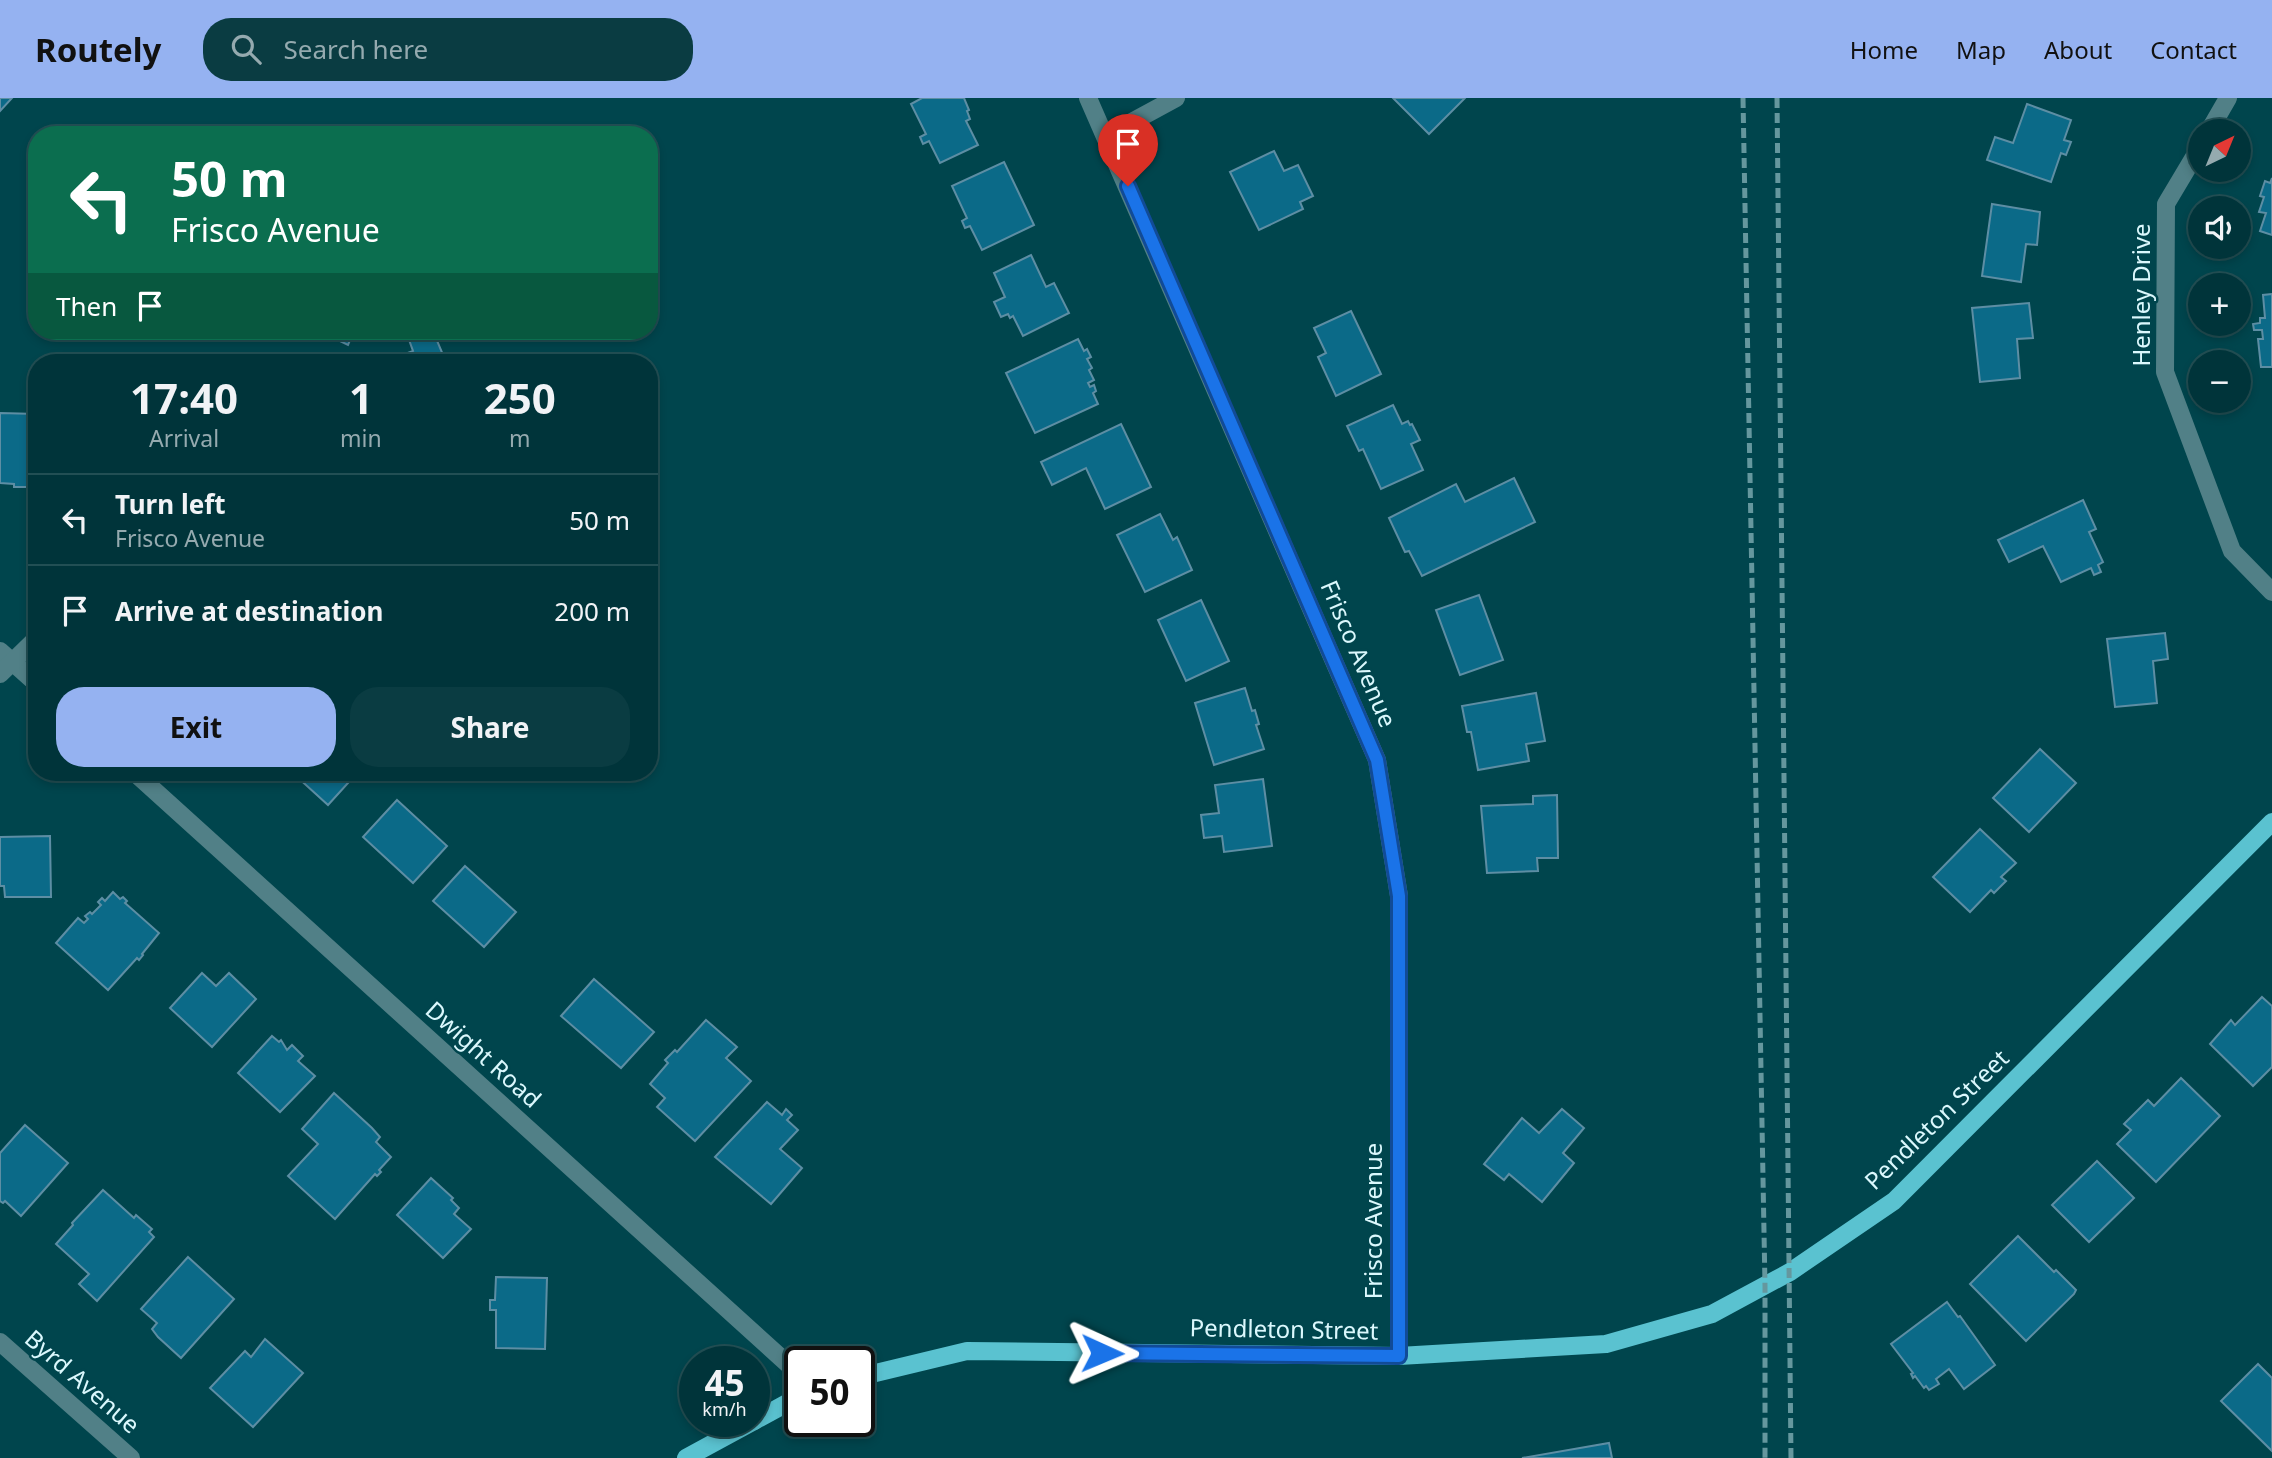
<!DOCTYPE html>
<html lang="en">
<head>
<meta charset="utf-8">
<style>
	body { margin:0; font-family:"Noto Sans",sans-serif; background:#0a3c42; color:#f1f3f6; height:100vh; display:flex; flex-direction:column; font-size:26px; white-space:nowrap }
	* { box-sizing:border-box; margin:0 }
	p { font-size:23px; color:#95aaaf }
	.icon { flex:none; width:38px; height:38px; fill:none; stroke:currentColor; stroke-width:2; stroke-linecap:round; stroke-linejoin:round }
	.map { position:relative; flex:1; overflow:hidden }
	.side { position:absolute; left:28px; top:256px; width:630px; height:427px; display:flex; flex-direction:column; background:#00343a; border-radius:28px; box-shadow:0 4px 10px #0003,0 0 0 2px #224f54 }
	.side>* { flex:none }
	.top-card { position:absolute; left:28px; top:28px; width:630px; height:214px; border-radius:28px; box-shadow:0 4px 10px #0003,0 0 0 2px #224f54; background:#0b6e4f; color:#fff; overflow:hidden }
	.needle { width:46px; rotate:43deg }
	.fabs { position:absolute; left:2188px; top:21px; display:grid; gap:14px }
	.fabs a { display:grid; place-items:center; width:63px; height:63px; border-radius:50%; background:#00343a; box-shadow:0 4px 10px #0003,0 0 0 2px #224f54; font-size:35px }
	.speed { position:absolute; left:679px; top:1248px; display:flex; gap:14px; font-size:35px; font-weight:700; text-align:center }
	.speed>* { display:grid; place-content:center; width:91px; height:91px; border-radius:50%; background:#00343a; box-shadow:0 4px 10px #0003,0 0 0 2px #224f54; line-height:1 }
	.speed small { font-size:18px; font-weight:400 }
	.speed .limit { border:4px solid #111; border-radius:10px; background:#fff; color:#111 }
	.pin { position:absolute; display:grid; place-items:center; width:60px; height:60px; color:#fff; margin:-72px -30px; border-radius:50% 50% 50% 0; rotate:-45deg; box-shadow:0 0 7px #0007 }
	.pin .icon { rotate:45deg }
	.me { position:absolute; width:77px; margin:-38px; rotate:91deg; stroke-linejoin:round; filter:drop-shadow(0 0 5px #0008) }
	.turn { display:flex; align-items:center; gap:24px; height:147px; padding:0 28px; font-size:32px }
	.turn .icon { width:91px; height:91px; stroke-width:2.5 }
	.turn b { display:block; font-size:49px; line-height:60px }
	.then { display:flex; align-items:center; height:66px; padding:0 28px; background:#0003; gap:14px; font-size:26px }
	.eta { display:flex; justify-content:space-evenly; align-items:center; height:119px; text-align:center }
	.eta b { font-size:42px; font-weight:700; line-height:49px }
	.button { display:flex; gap:14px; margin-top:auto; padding:14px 28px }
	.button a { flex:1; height:80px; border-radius:28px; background:#95b2f1; color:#111; font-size:28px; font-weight:700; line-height:80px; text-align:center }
	.button a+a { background:#0a3c42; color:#f1f3f6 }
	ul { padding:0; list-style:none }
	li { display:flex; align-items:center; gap:21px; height:91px; padding:0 28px; border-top:2px solid #224f54 }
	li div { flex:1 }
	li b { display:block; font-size:26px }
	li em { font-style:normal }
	header { display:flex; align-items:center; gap:42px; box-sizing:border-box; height:98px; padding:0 35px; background:#95b2f1; color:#111 }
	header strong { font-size:33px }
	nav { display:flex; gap:38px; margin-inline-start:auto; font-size:24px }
	.search { width:490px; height:63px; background:#0a3c42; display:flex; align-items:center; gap:18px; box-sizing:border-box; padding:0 24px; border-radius:28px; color:#95aaaf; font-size:26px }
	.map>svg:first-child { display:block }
	.building { fill:#0b6a88; stroke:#5d8ea4; stroke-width:2 }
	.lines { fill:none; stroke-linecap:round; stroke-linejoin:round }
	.minor { stroke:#518087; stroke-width:18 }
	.major { stroke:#5ac2d0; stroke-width:18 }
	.rail { stroke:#65979e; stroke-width:5; stroke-dasharray:10 5; stroke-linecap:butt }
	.route-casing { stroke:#114b97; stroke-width:18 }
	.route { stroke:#1a73e8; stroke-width:12 }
	.labels { text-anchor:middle; stroke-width:5; stroke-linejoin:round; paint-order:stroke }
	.street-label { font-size:24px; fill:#dbf8fd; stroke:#00454d }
</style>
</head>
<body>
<header>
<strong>Routely</strong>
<div class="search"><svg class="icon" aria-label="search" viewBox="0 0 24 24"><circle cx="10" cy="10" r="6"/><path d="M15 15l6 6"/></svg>Search here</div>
<nav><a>Home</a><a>Map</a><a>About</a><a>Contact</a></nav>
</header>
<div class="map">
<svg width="2272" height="1360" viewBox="0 0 2272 1360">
	<rect width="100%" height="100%" fill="#00454d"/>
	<g class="building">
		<path d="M 0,0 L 12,0 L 0,13 Z"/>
		<path d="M 922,0 L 964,0 L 969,12 L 967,13 L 970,21 L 966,23 L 978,47 L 940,65 L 929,43 L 923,46 L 920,39 L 926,36 L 911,6 Z"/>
		<path d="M 1393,0 L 1465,0 L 1429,36 Z"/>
		<path d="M 2027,6 L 2071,22 L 2064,42 L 2071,44 L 2066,57 L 2061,55 L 2051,84 L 1987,62 L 1995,39 L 2013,45 Z"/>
		<path d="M 1274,53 L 1284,73 L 1298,67 L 1313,98 L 1300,104 L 1303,111 L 1259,132 L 1230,74 Z"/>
		<path d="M 1004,64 L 1034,127 L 982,152 L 970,128 L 965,130 L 962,123 L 967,120 L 952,88 Z"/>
		<path d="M 2272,80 L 2272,137 L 2260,133 L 2266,115 L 2259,114 L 2264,99 L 2260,98 L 2265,83 L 2270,85 Z"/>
		<path d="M 1992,106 L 2040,114 L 2037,147 L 2026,146 L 2021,184 L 1982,178 Z"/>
		<path d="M 1031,157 L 1046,189 L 1054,185 L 1069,215 L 1023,238 L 1013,218 L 1010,220 L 1008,216 L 1001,219 L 994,204 L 1005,199 L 994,175 Z"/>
		<path d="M 2272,196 L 2272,269 L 2261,269 L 2258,241 L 2263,241 L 2262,232 L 2254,232 L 2253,226 L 2260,225 L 2260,220 L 2265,220 L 2263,197 Z"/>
		<path d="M 2029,205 L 2033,240 L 2017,241 L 2020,280 L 1980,284 L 1972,210 Z"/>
		<path d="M 1351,213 L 1381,276 L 1336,298 L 1318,259 L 1326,255 L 1314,230 Z"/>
		<path d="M 169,233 L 189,233 L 173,238 Z"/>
		<path d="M 319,233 L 354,233 L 348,247 Z"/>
		<path d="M 424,233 L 433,233 L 446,264 L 384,264 L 413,253 L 408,239 Z"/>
		<path d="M 1078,241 L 1084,253 L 1087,251 L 1091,259 L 1087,261 L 1092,270 L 1089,272 L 1094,282 L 1088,285 L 1090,289 L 1094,287 L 1096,293 L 1093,295 L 1098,306 L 1035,335 L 1006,275 Z"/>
		<path d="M 1393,307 L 1402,326 L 1408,323 L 1410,327 L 1412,326 L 1420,342 L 1411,346 L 1423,372 L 1381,391 L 1363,351 L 1359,353 L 1347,328 Z"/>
		<path d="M 0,315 L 37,316 L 37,389 L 14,389 L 14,386 L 0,385 Z"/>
		<path d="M 1121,326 L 1151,389 L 1105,411 L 1086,370 L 1052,387 L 1041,364 Z"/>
		<path d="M 1514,380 L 1535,424 L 1422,478 L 1409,453 L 1405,454 L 1389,420 L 1456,386 L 1465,404 Z"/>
		<path d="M 2083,402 L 2096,431 L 2089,434 L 2103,464 L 2098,467 L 2101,474 L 2094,477 L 2091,470 L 2061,484 L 2043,448 L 2009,464 L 1998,442 Z"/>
		<path d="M 1160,416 L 1173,442 L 1177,439 L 1192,472 L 1145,494 L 1117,437 Z"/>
		<path d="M 1479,497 L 1503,562 L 1460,577 L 1436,512 Z"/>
		<path d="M 1201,502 L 1229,563 L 1186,583 L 1158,522 Z"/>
		<path d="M 2165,535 L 2168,561 L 2153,563 L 2157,605 L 2115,609 L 2107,541 Z"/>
		<path d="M 1245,590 L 1252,613 L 1255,612 L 1259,626 L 1256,627 L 1264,651 L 1214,667 L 1195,605 Z"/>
		<path d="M 1536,595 L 1545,643 L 1526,646 L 1529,663 L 1478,672 L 1471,634 L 1467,634 L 1462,608 Z"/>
		<path d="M 2040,651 L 2076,685 L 2029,734 L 1993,700 Z"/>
		<path d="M 286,674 L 358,674 L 328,707 L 295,677 L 293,680 Z"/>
		<path d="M 1263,681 L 1272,748 L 1224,754 L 1222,738 L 1204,740 L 1201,717 L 1219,715 L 1215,687 Z"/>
		<path d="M 1557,697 L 1558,760 L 1537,760 L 1538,773 L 1487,775 L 1481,708 L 1533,706 L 1533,698 Z"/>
		<path d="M 397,702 L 447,748 L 413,785 L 363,739 Z"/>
		<path d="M 1980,731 L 2016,765 L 2001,779 L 2006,783 L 1994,795 L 1991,792 L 1970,814 L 1933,779 Z"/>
		<path d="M 50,738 L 51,799 L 5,799 L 4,788 L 0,788 L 0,739 Z"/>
		<path d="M 465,768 L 516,814 L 484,849 L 433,803 Z"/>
		<path d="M 113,794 L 120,801 L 123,799 L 127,803 L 125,805 L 159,835 L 142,856 L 143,857 L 139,862 L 137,860 L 108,892 L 56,845 L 78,820 L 84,825 L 88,821 L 85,818 L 90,814 L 92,816 L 101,807 L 98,804 L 102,800 L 105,803 Z"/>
		<path d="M 202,875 L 216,888 L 229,875 L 256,901 L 212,949 L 170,910 Z"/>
		<path d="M 594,881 L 654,934 L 621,970 L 561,918 Z"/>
		<path d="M 2262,899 L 2272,908 L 2272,969 L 2253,988 L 2210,946 L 2231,922 L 2235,927 Z"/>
		<path d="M 706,922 L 737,949 L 726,960 L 751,983 L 695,1043 L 657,1009 L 665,1000 L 650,986 L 668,965 L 665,962 L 675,952 L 677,954 Z"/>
		<path d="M 272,938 L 279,944 L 281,942 L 287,952 L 292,947 L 303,958 L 298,963 L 315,978 L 280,1014 L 238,975 Z"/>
		<path d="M 2181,980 L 2220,1018 L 2156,1084 L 2117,1046 L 2131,1032 L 2124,1026 L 2148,1002 L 2154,1008 Z"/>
		<path d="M 334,995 L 372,1030 L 380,1039 L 376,1044 L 391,1059 L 379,1072 L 381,1074 L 377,1078 L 375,1076 L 335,1121 L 288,1078 L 318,1046 L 302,1031 Z"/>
		<path d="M 767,1004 L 782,1017 L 786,1011 L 792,1017 L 787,1022 L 798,1032 L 780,1051 L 802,1070 L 771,1106 L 715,1059 Z"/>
		<path d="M 1562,1011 L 1584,1030 L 1563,1055 L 1574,1065 L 1542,1104 L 1509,1076 L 1504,1082 L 1484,1066 L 1522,1020 L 1539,1035 Z"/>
		<path d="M 25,1027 L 68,1065 L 21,1118 L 5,1103 L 3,1105 L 0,1103 L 0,1055 Z"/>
		<path d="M 2097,1063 L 2134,1100 L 2089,1144 L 2052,1107 Z"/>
		<path d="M 431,1080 L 453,1100 L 451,1102 L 459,1110 L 454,1116 L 471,1131 L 443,1160 L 397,1117 Z"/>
		<path d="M 103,1092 L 134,1120 L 136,1117 L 152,1131 L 149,1134 L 154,1139 L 97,1203 L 79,1186 L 89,1176 L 56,1146 L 73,1127 L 72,1125 Z"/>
		<path d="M 2018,1138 L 2054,1174 L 2056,1172 L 2076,1192 L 2074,1196 L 2026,1243 L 1970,1186 Z"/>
		<path d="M 188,1159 L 234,1201 L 181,1260 L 158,1239 L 152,1231 L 157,1225 L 141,1211 Z"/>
		<path d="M 496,1179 L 547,1180 L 545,1251 L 496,1250 L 496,1212 L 490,1212 L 490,1202 L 495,1202 Z"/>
		<path d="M 1947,1204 L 1958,1219 L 1960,1218 L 1995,1267 L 1964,1291 L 1949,1271 L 1936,1281 L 1939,1286 L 1929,1292 L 1926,1288 L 1924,1290 L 1915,1278 L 1913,1280 L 1911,1276 L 1913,1275 L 1891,1246 Z"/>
		<path d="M 265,1241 L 303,1275 L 253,1329 L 210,1290 L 245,1253 L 251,1259 Z"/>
		<path d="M 2258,1266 L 2272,1280 L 2272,1353 L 2221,1303 Z"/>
		<path d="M 1609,1345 L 1612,1360 L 1522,1360 Z"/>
	</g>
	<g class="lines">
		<g class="minor">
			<path d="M 1088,0 L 1377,662 L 1399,798 L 1399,1258"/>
			<path d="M 2209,33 L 2228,0"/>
			<path d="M 1106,38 L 1176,0"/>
			<path d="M 2200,49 L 2166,106 L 2165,274 L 2232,453 L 2272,494"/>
			<path d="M 0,553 L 37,586"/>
			<path d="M 0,576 L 37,540"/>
			<path d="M 134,674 L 800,1277"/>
			<path d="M 0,1244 L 131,1360"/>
		</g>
		<g class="major">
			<path d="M 859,1279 L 967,1253 L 1399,1258 L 1606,1246 L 1712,1216 L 1790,1174 L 1894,1103 L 2272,724"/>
			<path d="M 754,1323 L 800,1298"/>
			<path d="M 686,1360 L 754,1323"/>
		</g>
		<g class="rail">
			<path d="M 1743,0 L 1765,1188 L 1765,1360"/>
			<path d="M 1777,0 L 1791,1360"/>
		</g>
	</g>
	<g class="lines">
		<g class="route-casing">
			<path id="route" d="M 1102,1255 L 1399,1258 L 1399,798 L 1377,662 L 1128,88"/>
		</g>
		<use href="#route" class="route"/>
	</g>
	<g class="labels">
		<g class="street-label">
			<text transform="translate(2142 197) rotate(-90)" y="8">Henley Drive</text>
			<text transform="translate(1358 556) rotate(67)" y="8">Frisco Avenue</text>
			<text transform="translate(483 957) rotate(42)" y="8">Dwight Road</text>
			<text transform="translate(1937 1022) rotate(-44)" y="8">Pendleton Street</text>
			<text transform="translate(1374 1123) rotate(-90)" y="8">Frisco Avenue</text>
			<text transform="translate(1284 1232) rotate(1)" y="8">Pendleton Street</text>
			<text transform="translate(82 1284) rotate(41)" y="8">Byrd Avenue</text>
		</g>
	</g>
</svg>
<div class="fabs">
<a><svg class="needle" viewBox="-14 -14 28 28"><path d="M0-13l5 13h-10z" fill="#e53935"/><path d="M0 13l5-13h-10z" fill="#95aaaf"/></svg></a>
<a><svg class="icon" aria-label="sound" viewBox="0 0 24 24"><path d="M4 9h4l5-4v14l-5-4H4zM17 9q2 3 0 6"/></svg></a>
<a>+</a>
<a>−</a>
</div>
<div class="speed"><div>45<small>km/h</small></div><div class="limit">50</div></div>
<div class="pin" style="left:1128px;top:88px;background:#d93025"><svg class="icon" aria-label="arrive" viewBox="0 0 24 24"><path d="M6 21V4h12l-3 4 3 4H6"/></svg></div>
<svg class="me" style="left:1102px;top:1255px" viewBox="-20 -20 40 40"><path d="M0-17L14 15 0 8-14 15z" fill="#1a73e8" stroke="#fff" stroke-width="4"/></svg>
<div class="top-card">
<div class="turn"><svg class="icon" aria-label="left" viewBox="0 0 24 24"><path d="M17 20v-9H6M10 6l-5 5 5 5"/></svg><div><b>50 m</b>Frisco Avenue</div></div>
<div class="then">Then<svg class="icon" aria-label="arrive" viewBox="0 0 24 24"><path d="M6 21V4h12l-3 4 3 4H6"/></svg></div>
</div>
<section class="side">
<div class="eta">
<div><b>17:40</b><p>Arrival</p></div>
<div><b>1</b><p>min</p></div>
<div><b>250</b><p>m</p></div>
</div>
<ul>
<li><svg class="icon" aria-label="left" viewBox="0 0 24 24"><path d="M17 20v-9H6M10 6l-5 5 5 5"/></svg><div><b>Turn left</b><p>Frisco Avenue</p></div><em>50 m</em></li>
<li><svg class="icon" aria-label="arrive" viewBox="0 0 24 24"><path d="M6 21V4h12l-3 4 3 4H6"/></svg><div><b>Arrive at destination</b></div><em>200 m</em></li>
</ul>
<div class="button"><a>Exit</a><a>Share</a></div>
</section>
</div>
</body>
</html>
